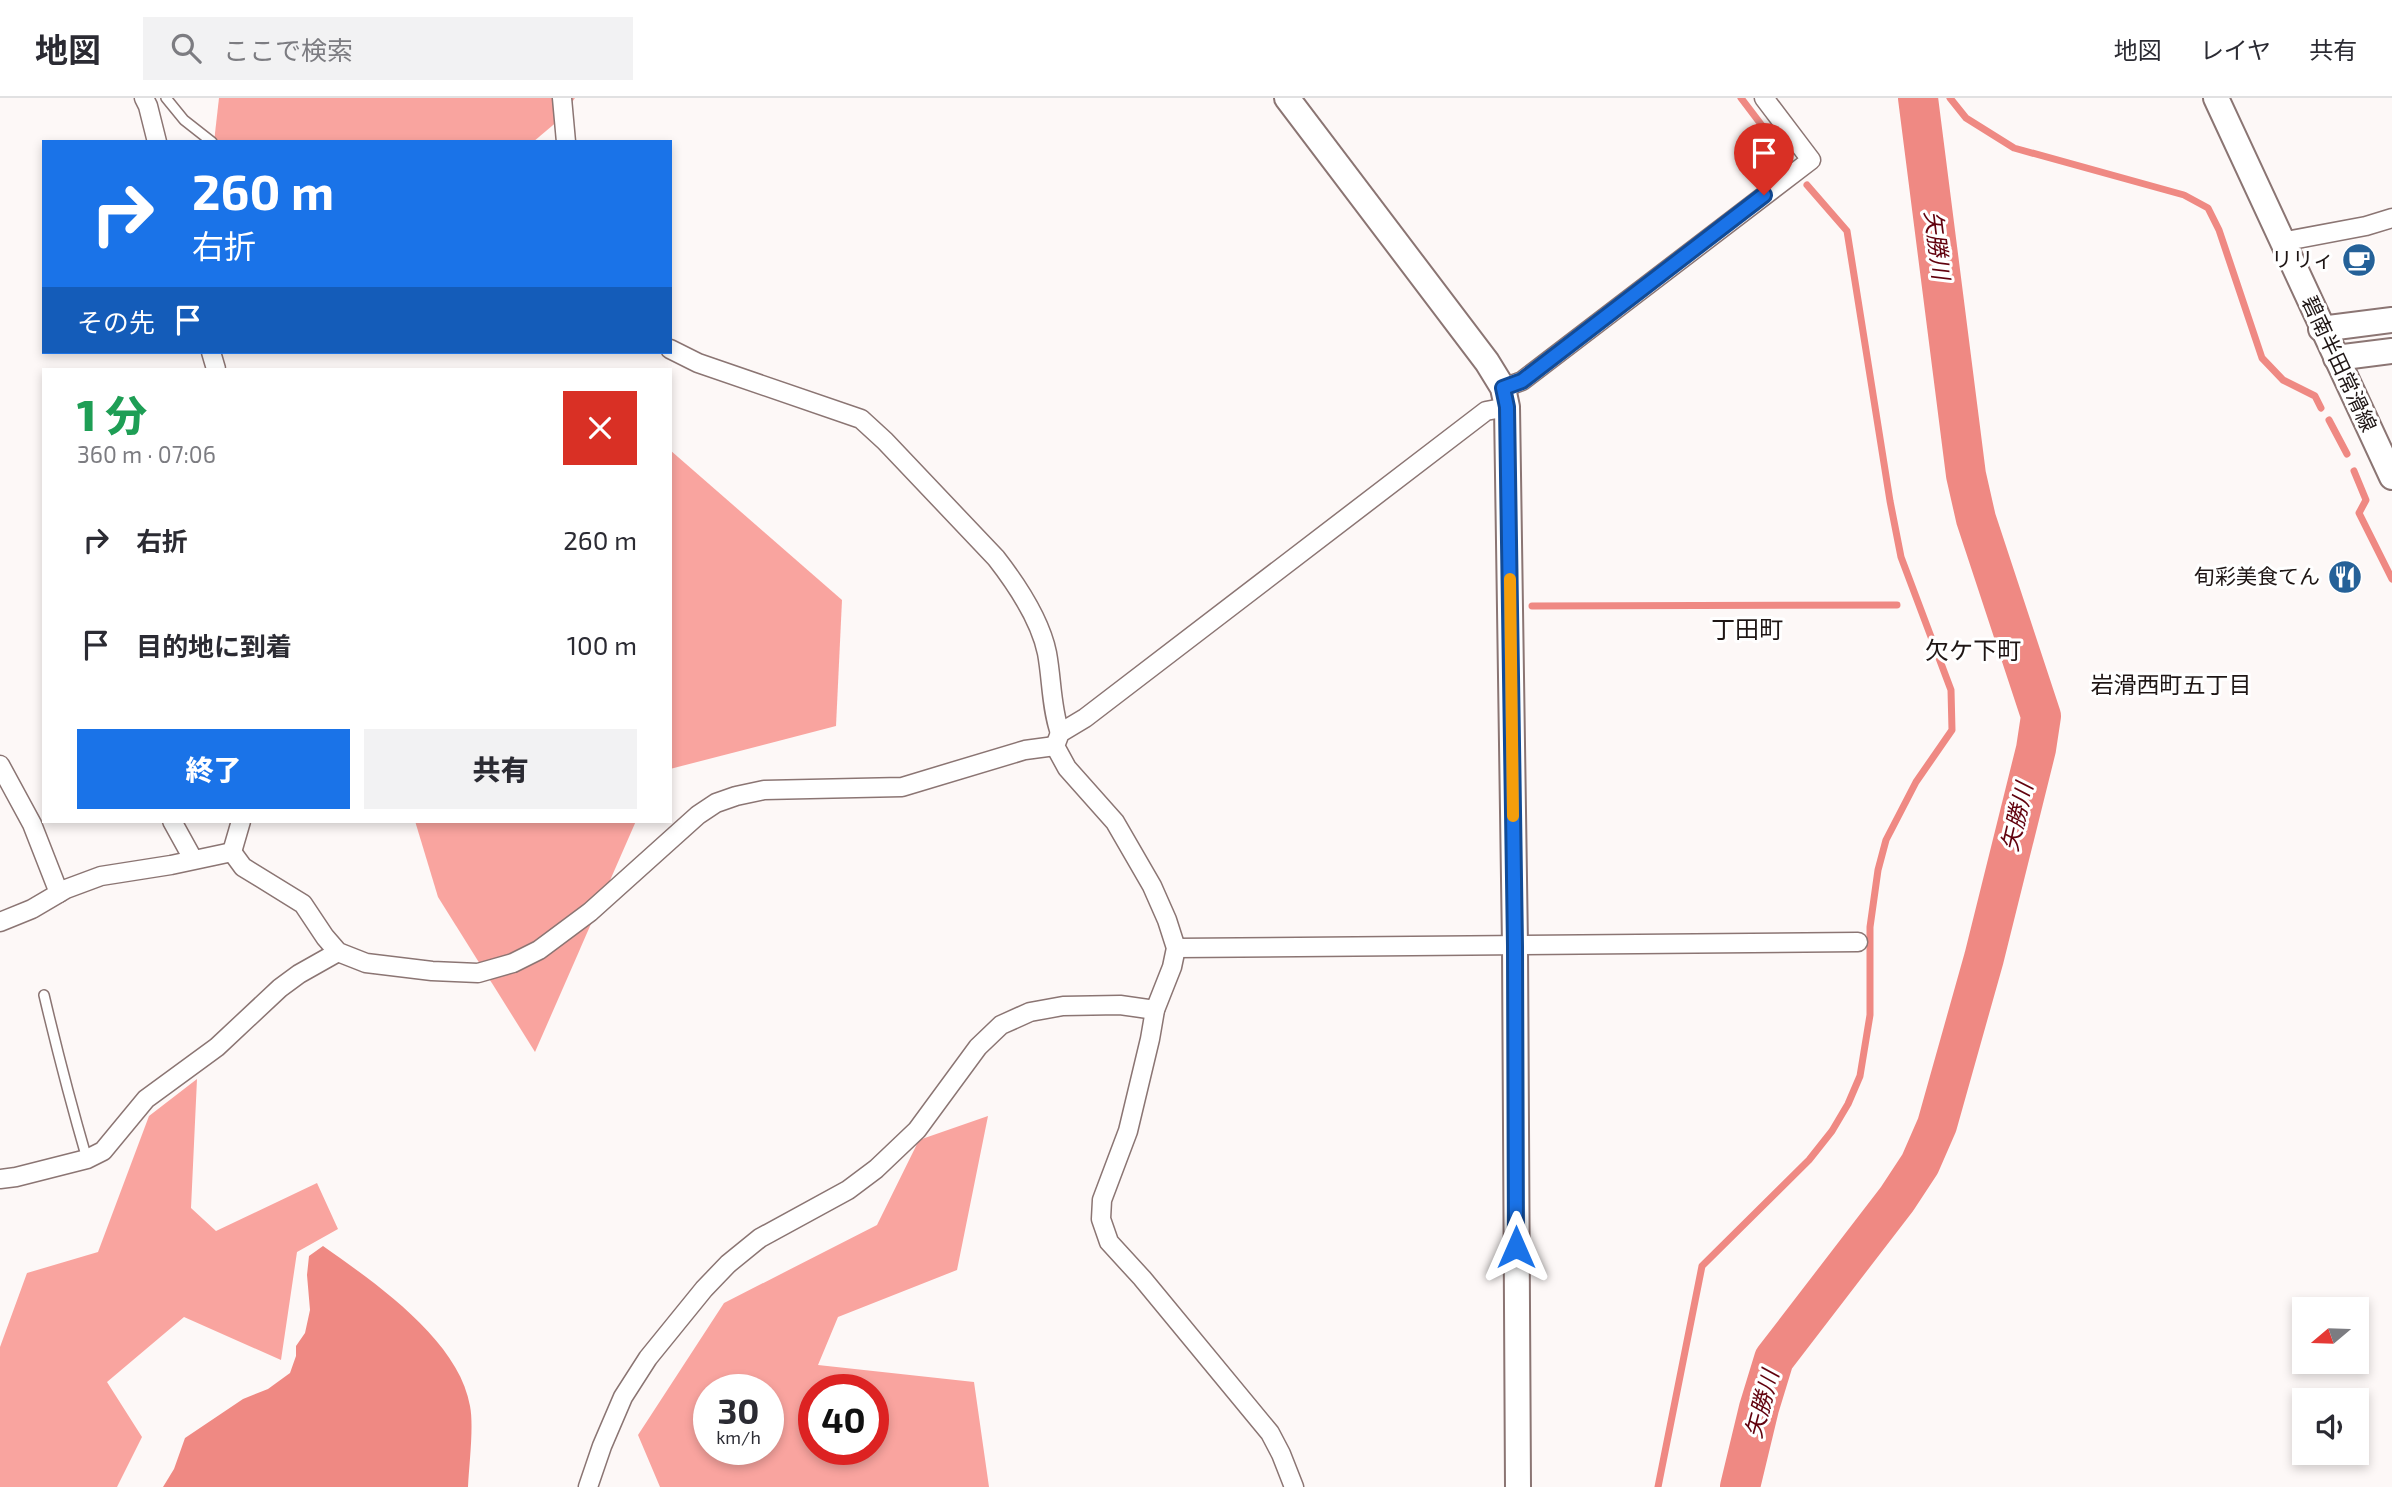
<!DOCTYPE html>
<html lang="ja">
<head>
<meta charset="utf-8">
<style>
	body { margin:0; font-family:"Exo 2","Noto Sans JP",sans-serif; background:#f2f2f3; color:#2b2b33; height:100vh; display:flex; flex-direction:column; font-size:26px; white-space:nowrap }
	* { box-sizing:border-box; margin:0 }
	p { font-size:23px; color:#7c7c81 }
	.icon { flex:none; width:38px; height:38px; fill:none; stroke:currentColor; stroke-width:2; stroke-linecap:round; stroke-linejoin:round }
	.map { position:relative; flex:1; overflow:hidden }
	.details { position:absolute; left:42px; top:270px; width:630px; height:455px; display:flex; flex-direction:column; background:#fff; border-radius:0px; box-shadow:0 4px 10px #0003 }
	.details>* { flex:none }
	.banner { position:absolute; left:42px; top:42px; width:630px; height:214px; border-radius:0px; box-shadow:0 4px 10px #0003; background:#1a73e8; color:#fff; overflow:hidden }
	.needle { width:46px; rotate:251deg }
	.fabs { position:absolute; left:2292px; top:1199px; display:grid; gap:14px }
	.fabs a { display:grid; place-items:center; width:77px; height:77px; border-radius:0px; background:#fff; box-shadow:0 4px 10px #0003; font-size:35px }
	.speed { position:absolute; left:693px; top:1276px; display:flex; gap:14px; font-size:35px; font-weight:700; text-align:center }
	.speed>* { display:grid; place-content:center; width:91px; height:91px; border-radius:50%; background:#fff; box-shadow:0 4px 10px #0003; line-height:1 }
	.speed small { font-size:18px; font-weight:400 }
	.speed .limit { border:10px solid #d22; background:#fff; color:#111 }
	.pin { position:absolute; display:grid; place-items:center; width:60px; height:60px; color:#fff; margin:-72px -30px; border-radius:50% 50% 50% 0; rotate:-45deg; box-shadow:0 0 7px #0007 }
	.pin .icon { rotate:45deg }
	.me { position:absolute; width:77px; margin:-38px; rotate:0deg; stroke-linejoin:round; filter:drop-shadow(0 0 5px #0008) }
	.turn { display:flex; align-items:center; gap:24px; height:147px; padding:0 35px; font-size:32px }
	.turn .icon { width:91px; height:91px; stroke-width:2.5 }
	.turn b { display:block; font-size:49px; line-height:60px }
	.then { display:flex; align-items:center; height:66px; padding:0 35px; background:#0003; gap:14px; font-size:26px }
	.round { display:grid; place-items:center; flex:none; width:74px; height:74px; border-radius:0px; background:#f2f2f3 }
	.overview { display:flex; align-items:center; justify-content:space-between; height:119px; padding:0 35px }
	h1 { font-size:42px; font-weight:800; line-height:52px; color:#1e9e55 }
	.primary-button { display:flex; gap:14px; margin-top:auto; padding:14px 35px }
	.primary-button a { flex:1; height:80px; border-radius:0px; background:#1a73e8; color:#fff; font-size:28px; font-weight:800; line-height:80px; text-align:center }
	.primary-button a+a { background:#f2f2f3; color:#2b2b33 }
	ul { padding:0; list-style:none }
	li { display:flex; align-items:center; gap:21px; height:105px; padding:0 35px }
	li div { flex:1 }
	li b { display:block; font-size:26px }
	li em { font-style:normal }
	header { display:flex; align-items:center; gap:42px; box-sizing:border-box; height:98px; padding:0 35px; background:#fff; border-bottom:2px solid #e1e1e2 }
	header strong { font-size:33px }
	nav { display:flex; gap:38px; margin-inline-start:auto; font-size:24px }
	.search { width:490px; height:63px; background:#f2f2f3; display:flex; align-items:center; gap:18px; box-sizing:border-box; padding:0 24px; border-radius:0px; color:#7c7c81; font-size:26px }
	.map>svg:first-child { display:block }
	.forest { fill:#f9a49f; fill-rule:evenodd }
	.water { fill:#ef8983 }
	.lines { fill:none; stroke-linecap:round; stroke-linejoin:round }
	.stream { stroke:#ef8983; stroke-width:7 }
	.river { stroke:#ef8983; stroke-width:40 }
	.lane-casing { stroke:#8b7573; stroke-width:12 }
	.street-casing { stroke:#8b7573; stroke-width:21 }
	.secondary-casing { stroke:#8b7573; stroke-width:28 }
	.lane { stroke:#fff; stroke-width:9 }
	.street { stroke:#fff; stroke-width:18 }
	.secondary { stroke:#fff; stroke-width:24 }
	.route-casing { stroke:#114b97; stroke-width:18 }
	.route { stroke:#1a73e8; stroke-width:12 }
	.slow { stroke:#f59e0b; stroke-width:12 }
	.labels { text-anchor:middle; stroke-width:6; stroke-linejoin:round; paint-order:stroke }
	.poi-label { font-size:21px; fill:#1f1615; stroke:#fff; text-anchor:end }
	.street-label { font-size:21px; fill:#1f1615; stroke:#fff }
	.water-label { font-size:23px; font-style:italic; fill:#61010d; stroke:#fff }
	.neighbourhood-label { font-size:23px; fill:#1f1615; stroke:#fff }
	.quarter-label { font-size:24px; fill:#1f1615; stroke:#fff }
</style>
</head>
<body>
<header>
<strong>地図</strong>
<div class="search"><svg class="icon" aria-label="search" viewBox="0 0 24 24"><circle cx="10" cy="10" r="6"/><path d="M15 15l6 6"/></svg>ここで検索</div>
<nav><a>地図</a><a>レイヤ</a><a>共有</a></nav>
</header>
<div class="map">
<svg width="2392" height="1389" viewBox="0 0 2392 1389">
	<rect width="100%" height="100%" fill="#fdf8f7"/>
	<g class="forest">
		<path d="M 219,0 L 575,0 L 559,22 L 533,44 L 214,44 Z"/>
		<path d="M 670,352 L 842,502 L 836,628 L 670,671 Z"/>
		<path d="M 415,723 L 636,723 L 535,954 L 438,799 Z"/>
		<path d="M 197,981 L 191,1110 L 216,1133 L 317,1085 L 338,1131 L 297,1154 L 281,1262 L 184,1219 L 107,1284 L 142,1339 L 117,1389 L 0,1389 L 0,1249 L 27,1175 L 98,1154 L 149,1018 Z"/>
		<path d="M 988,1018 L 957,1172 L 838,1219 L 818,1267 L 974,1284 L 989,1389 L 660,1389 L 638,1337 L 724,1205 L 877,1127 L 919,1042 ZM 709,1292 L 768,1292 L 768,1351 L 709,1351 ZM 814,1292 L 873,1292 L 873,1351 L 814,1351 Z"/>
	</g>
	<path class="water" d="M 323,1148 C 374,1184 459,1242 470,1308 C 474,1328 469,1367 468,1389 L 163,1389 L 174,1371 L 185,1340 L 243,1301 L 268,1291 L 290,1275 L 296,1258 L 296,1248 L 305,1235 L 310,1212 L 307,1177 L 309,1158 Z"/>
	<g class="lines">
		<g class="stream">
			<path d="M 1741,0 L 1785,58"/>
			<path d="M 1950,0 L 1966,20 L 2014,50 L 2184,97 L 2208,110 L 2219,132 L 2262,260 L 2283,282 L 2315,298 L 2321,310"/>
			<path d="M 2329,322 L 2347,356"/>
			<path d="M 2354,373 L 2366,402 L 2359,415 L 2392,481"/>
			<path d="M 1532,508 L 1897,507"/>
			<path d="M 1658,1389 L 1702,1168 L 1809,1062 L 1832,1033 L 1848,1006 L 1860,978 L 1870,917 L 1870,829 L 1878,772 L 1886,742 L 1916,684 L 1952,632 L 1951,592 L 1901,459 L 1890,403 L 1847,133 L 1807,87"/>
		</g>
		<path class="river" d="M 1740,1389 L 1759,1310 L 1774,1261 L 1897,1101 L 1920,1066 L 1937,1027 L 1984,860 L 2036,651 L 2041,618 L 1976,421 L 1966,377 L 1918,0"/>
		<g class="lane-casing">
			<g id="lane">
				<path d="M 166,0 L 184,22 L 212,44"/>
				<path d="M 44,897 C 57,952 71,1006 87,1061"/>
			</g>
		</g>
		<g class="street-casing">
			<g id="street">
				<path d="M 144,0 L 148,8 L 157,44"/>
				<path d="M 562,0 L 566,44"/>
				<path d="M 2281,144 L 2366,128 L 2392,120"/>
				<path d="M 670,251 L 698,265 L 861,321 L 885,343 L 996,460 C 1017,487 1040,521 1047,555 C 1052,582 1051,609 1060,635"/>
				<path d="M 211,254 L 216,271"/>
				<path d="M 1503,290 L 1522,283 L 1811,62 L 1764,0"/>
				<path d="M 0,667 L 32,726 L 59,795"/>
				<path d="M 172,723 L 193,761"/>
				<path d="M 232,754 L 243,769 L 303,806 L 325,839 L 338,854 L 366,865 L 432,873 L 478,875 L 513,865 L 539,852 L 590,814 L 698,717 L 716,705 L 736,698 L 764,692 L 902,689 L 1025,652 L 1055,648"/>
				<path d="M 232,754 L 241,723"/>
				<path d="M 0,824 L 32,811 L 66,791 L 101,778 L 171,767 L 232,754"/>
				<path d="M 1176,850 L 1858,844"/>
				<path d="M 0,1081 L 16,1079 L 87,1061 L 103,1053 L 146,1001 L 217,949 L 280,890 L 299,876 L 338,854"/>
				<path d="M 588,1389 L 602,1348 L 623,1299 L 648,1260 L 704,1191 L 728,1166 L 760,1140 L 848,1092 L 876,1071 L 917,1032 L 978,949 L 1001,927 L 1030,914 L 1063,908 L 1120,907 L 1155,912"/>
				<path d="M 1294,1389 L 1281,1356 L 1270,1335 L 1142,1180 L 1109,1144 L 1101,1121 L 1102,1102 L 1128,1033 L 1150,941 L 1155,912 L 1172,869 L 1176,850 L 1167,822 L 1152,788 L 1115,724 L 1067,670 L 1055,648 L 1060,635 L 1085,620 L 1486,313 L 1507,309"/>
			</g>
		</g>
		<g class="secondary-casing">
			<g id="secondary">
				<path d="M 1287,0 L 1487,264 L 1503,290 L 1507,309 L 1515,848 L 1518,1389"/>
				<path d="M 2216,0 L 2392,379"/>
				<path d="M 2321,231 L 2392,222"/>
				<path d="M 2336,260 L 2392,253"/>
			</g>
		</g>
		<use href="#lane" class="lane"/>
		<use href="#street" class="street"/>
		<use href="#secondary" class="secondary"/>
	</g>
	<g class="lines">
		<g class="route-casing">
			<path id="route" d="M 1516,1149 L 1515,848 L 1507,309 L 1503,290 L 1522,283 L 1764,97"/>
		</g>
		<use href="#route" class="route"/>
		<path class="slow" d="M 1510,481 L 1513,718"/>
	</g>
	<defs>
		<g id="cafe-disc" transform="scale(1.75)"><circle r="9.5" fill="#256198" stroke="#fff"/><path d="M-5.5-4.5H6V0H3Q3 3.5 0 3.5H-2.5Q-5.5 3.5-5.5 0ZM3-3.2v2h1.7v-2ZM-6 4.5H4V6H-6Z" fill="#fff"/></g>
		<g id="restaurant-disc" transform="scale(1.75)"><circle r="9.5" fill="#256198" stroke="#fff"/><path d="M-5-6h1v4h1v-4h1v4h1v-4h1v5L-1.5 .5V6h-2V.5L-5-1ZM5-6V6H3V1.5H1.5Q1.5-4 5-6Z" fill="#fff"/></g>
	</defs>
	<g fill-rule="evenodd">
		<use href="#cafe-disc" x="2359" y="162"/>
		<use href="#restaurant-disc" x="2345" y="479"/>
	</g>
	<g class="labels">
		<g class="poi-label">
			<text x="2334" y="169">リリィ</text>
			<text x="2320" y="486">旬彩美食てん</text>
		</g>
		<g class="street-label">
			<text transform="translate(2339 266) rotate(65)" y="7">碧南半田常滑線</text>
		</g>
		<g class="water-label">
			<text transform="translate(1937 147) rotate(83)" y="8">矢勝川</text>
			<text transform="translate(2017 719) rotate(-77)" y="8">矢勝川</text>
			<text transform="translate(1762 1306) rotate(-75)" y="8">矢勝川</text>
		</g>
		<g class="neighbourhood-label">
			<text x="2171" y="595">岩滑西町五丁目</text>
		</g>
		<g class="quarter-label">
			<text x="1747" y="540">丁田町</text>
			<text x="1973" y="561">欠ケ下町</text>
		</g>
	</g>
</svg>
<div class="fabs">
<a><svg class="needle" viewBox="-14 -14 28 28"><path d="M0-13l5 13h-10z" fill="#e53935"/><path d="M0 13l5-13h-10z" fill="#7c7c81"/></svg></a>
<a><svg class="icon" aria-label="sound" viewBox="0 0 24 24"><path d="M4 9h4l5-4v14l-5-4H4zM17 9q2 3 0 6"/></svg></a>
</div>
<div class="speed"><div>30<small>km/h</small></div><div class="limit">40</div></div>
<div class="pin" style="left:1764px;top:97px;background:#d93025"><svg class="icon" aria-label="arrive" viewBox="0 0 24 24"><path d="M6 21V4h12l-3 4 3 4H6"/></svg></div>
<svg class="me" style="left:1516px;top:1149px" viewBox="-20 -20 40 40"><path d="M0-17L14 15 0 8-14 15z" fill="#1a73e8" stroke="#fff" stroke-width="4"/></svg>
<div class="banner">
<div class="turn"><svg class="icon" aria-label="right" viewBox="0 0 24 24"><path d="M7 20v-9h11M14 6l5 5-5 5"/></svg><div><b>260 m</b>右折</div></div>
<div class="then">その先<svg class="icon" aria-label="arrive" viewBox="0 0 24 24"><path d="M6 21V4h12l-3 4 3 4H6"/></svg></div>
</div>
<section class="details">
<div class="overview"><div><h1>1 分</h1><p>360 m · 07:06</p></div><a class="round" style="background:#d93025;color:#fff"><svg class="icon" aria-label="close" viewBox="0 0 24 24"><path d="M6 6l12 12M18 6L6 18"/></svg></a></div>
<ul>
<li><svg class="icon" aria-label="right" viewBox="0 0 24 24"><path d="M7 20v-9h11M14 6l5 5-5 5"/></svg><div><b>右折</b></div><em>260 m</em></li>
<li><svg class="icon" aria-label="arrive" viewBox="0 0 24 24"><path d="M6 21V4h12l-3 4 3 4H6"/></svg><div><b>目的地に到着</b></div><em>100 m</em></li>
</ul>
<div class="primary-button"><a>終了</a><a>共有</a></div>
</section>
</div>
</body>
</html>
